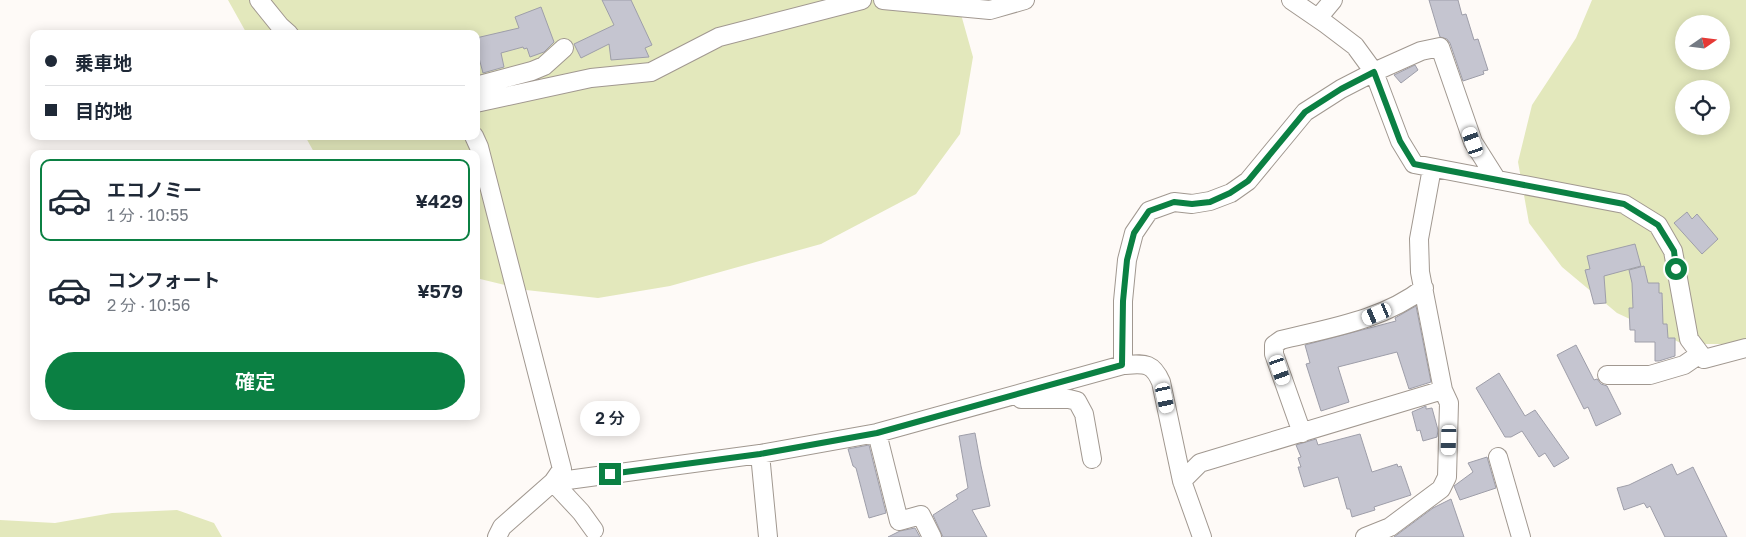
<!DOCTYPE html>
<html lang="ja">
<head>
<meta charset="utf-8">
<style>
	body { margin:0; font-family:"Golos Text","Noto Sans JP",sans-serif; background:#f2f2f3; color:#1f2937; height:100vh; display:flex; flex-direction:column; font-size:19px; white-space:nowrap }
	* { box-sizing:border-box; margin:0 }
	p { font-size:16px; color:#747a83 }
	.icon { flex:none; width:28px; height:28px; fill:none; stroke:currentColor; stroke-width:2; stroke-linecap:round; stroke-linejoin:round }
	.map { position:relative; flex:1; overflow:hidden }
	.details { position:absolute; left:30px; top:150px; width:450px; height:270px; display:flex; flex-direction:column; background:#fff; border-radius:10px; box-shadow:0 2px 12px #0003 }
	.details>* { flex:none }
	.banner { position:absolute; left:30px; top:30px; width:450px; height:110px; border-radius:10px; box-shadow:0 2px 12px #0003; display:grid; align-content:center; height:110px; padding:0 15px; background:#fff }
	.needle { width:32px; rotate:76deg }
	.controls { position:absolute; left:1675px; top:15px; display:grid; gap:10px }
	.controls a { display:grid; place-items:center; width:55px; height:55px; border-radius:50%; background:#fff; box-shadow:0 2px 12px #0003; font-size:25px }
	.end { position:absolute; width:22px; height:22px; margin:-11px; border:6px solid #0b8043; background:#fff; box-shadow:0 0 0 2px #fff }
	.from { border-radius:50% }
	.bubble { position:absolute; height:35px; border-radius:18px; background:#fff; box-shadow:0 2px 12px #0003; font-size:16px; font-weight:600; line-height:35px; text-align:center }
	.car { position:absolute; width:15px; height:30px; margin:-15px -8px; border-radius:6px; box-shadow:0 0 4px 1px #0007; background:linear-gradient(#fff 24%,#345 0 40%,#fff 0 76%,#345 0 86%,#fff 0) }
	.banner b { display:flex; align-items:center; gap:18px; height:48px; font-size:19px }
	.banner b+b { border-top:1px solid #e0e1e3 }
	.banner i { width:12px; height:12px; background:#1f2937 }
	ul { padding:9px 0 0; list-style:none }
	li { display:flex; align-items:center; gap:15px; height:82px; margin:0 10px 8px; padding:0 5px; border:2px solid transparent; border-radius:10px }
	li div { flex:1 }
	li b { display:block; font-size:19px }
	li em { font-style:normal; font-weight:600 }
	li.on { border-color:#0b8043 }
	li>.icon { width:45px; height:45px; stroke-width:1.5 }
	.action { display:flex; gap:10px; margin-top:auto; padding:10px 15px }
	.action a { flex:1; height:58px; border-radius:30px; background:#0b8043; color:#fff; font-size:20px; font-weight:600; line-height:58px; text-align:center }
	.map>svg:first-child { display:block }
	.green { fill:#e3e8bc; fill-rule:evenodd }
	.building { fill:#c5c5d0; stroke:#9e9ea9 }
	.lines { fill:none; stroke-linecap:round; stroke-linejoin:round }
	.street-casing { stroke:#a19890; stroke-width:20 }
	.street { stroke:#fff; stroke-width:18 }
	.route { stroke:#0b8043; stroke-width:6 }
</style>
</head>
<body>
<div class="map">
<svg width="1746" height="537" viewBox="0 0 1746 537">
	<rect width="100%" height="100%" fill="#fefaf7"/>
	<path class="green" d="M228,0H957L973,57L960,134L916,194L821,244L670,286L598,298L526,290L476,278V154H315L305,136H476V34H247Z
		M1592,0H1746V344H1683L1617,313L1562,267L1529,223L1518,162L1532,105L1576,38ZM1684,24H1721V61H1684ZM1684,89H1721V126H1684Z
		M177,510L214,523L222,537H0V520L55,523L112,513Z"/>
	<path class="building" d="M602,0H631L652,45L645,48L649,57L611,60L609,44L581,58L574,44L614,25Z
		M1429,0H1458L1462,15L1466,14L1474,40L1478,39L1488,70L1483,71L1484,74L1463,81L1450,43L1447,39L1440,37Z
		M541,7L554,42L544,52L530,57L527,48L524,49L523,47L501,53L504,67L483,73L479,58L476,59V38L519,28L515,17Z
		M1415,65L1418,70L1401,83L1394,75Z
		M1687,212L1692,219L1697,214L1718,239L1702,254L1674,223Z
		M1635,244L1641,266L1604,276L1606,303L1594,304L1585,270L1590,269L1587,256Z
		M1644,266L1648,283H1659V293H1662L1663,324H1667L1668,338H1675V356L1659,361H1655V342H1635V330H1630L1629,308H1633L1632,283L1629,270Z
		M1416,306L1431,382L1409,389L1397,352L1338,367L1349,402L1321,411L1306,364L1310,363L1305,345L1396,321L1395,318Z
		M1576,345L1594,380L1597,379L1601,384L1607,386L1621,414L1596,426L1588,407L1584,409L1557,355Z
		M1499,373L1525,416L1535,410L1569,458L1554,467L1545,453L1539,457L1522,431L1511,437H1505L1476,388Z
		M1426,406V409L1432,408L1438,430L1437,437L1423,441L1420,430L1417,431L1412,412Z
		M975,433L981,466L990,506L972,510L987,537H943L933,515L958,499L956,495L968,488L959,436Z
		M1360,434L1372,472L1397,464L1398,467L1401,466L1411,495L1374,507L1375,510L1352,517L1350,509H1347L1338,477L1304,487L1298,467H1301L1298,458L1301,457L1296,445L1316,439L1318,445Z
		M869,445L886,513L869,518L856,468L853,466L848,449Z
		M1487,457L1496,488L1460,500L1454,486L1473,472L1468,463Z
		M1672,464L1677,475L1693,467L1727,537H1665L1650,506L1647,508L1644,503L1624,510L1617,488L1629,485Z
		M1451,499L1464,537H1394L1433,508Z
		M915,528L920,537H888L900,531Z"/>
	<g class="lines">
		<defs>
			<path id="street" d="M259,0L280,26L289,34
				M883,0L990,10L1025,0
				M1291,0L1326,24L1355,46L1374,72L1400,141L1414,164L1624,204L1658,225L1673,251L1689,339L1704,359L1746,348
				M1318,18L1333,0
				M476,86L532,71L544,66L564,48
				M476,103L591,78L651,72L719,37L862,0
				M474,136L479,147L562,469L553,482L502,527L497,537
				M1123,365V301L1127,260L1134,233L1149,211L1174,202L1192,204L1210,201L1231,193L1248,181L1305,112L1341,89L1374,72L1421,51L1440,47L1473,142L1497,180
				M1607,375H1650L1684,365L1700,354
				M1021,399H1069L1077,401L1084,414L1092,459
				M877,433L899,521L921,515L932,537
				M1302,433L1274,354V345L1281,340C1330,328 1383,320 1424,288
				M760,454L768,537
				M1498,457L1521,537
				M1182,481L1200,463L1443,390
				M553,482L760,454L877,433L1123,365C1143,364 1152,361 1161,382L1182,481L1202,537
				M553,482L581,512L594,530
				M1365,537L1390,527L1441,489L1447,477L1449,403L1443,390L1420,272L1419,239L1432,168"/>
		</defs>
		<use href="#street" class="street-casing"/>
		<use href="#street" class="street"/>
	</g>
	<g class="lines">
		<path class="route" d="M610,474L760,454L877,433L1122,365L1123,301L1127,260L1134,233L1149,211L1174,202L1192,204L1210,202L1230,193L1248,181L1305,112L1341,89L1374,72L1400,141L1414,164L1624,204L1658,225L1674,251L1676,269"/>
	</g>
</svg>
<div class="controls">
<a><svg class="needle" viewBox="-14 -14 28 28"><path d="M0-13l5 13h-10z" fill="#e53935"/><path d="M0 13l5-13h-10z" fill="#747a83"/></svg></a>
<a><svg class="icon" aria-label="locate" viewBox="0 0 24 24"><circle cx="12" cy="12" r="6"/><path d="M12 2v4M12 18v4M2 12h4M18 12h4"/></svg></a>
</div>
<i class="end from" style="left:1676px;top:269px"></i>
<i class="end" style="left:610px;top:474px"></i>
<div class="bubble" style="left:580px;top:401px;width:60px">2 分</div>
<i class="car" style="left:1473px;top:142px;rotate:341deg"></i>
<i class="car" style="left:1377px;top:314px;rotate:247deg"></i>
<i class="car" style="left:1280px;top:370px;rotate:161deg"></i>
<i class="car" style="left:1165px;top:398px;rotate:168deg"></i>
<i class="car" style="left:1449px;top:440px;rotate:182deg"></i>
<div class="banner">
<b><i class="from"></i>乗車地</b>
<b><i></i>目的地</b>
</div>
<section class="details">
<ul>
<li class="on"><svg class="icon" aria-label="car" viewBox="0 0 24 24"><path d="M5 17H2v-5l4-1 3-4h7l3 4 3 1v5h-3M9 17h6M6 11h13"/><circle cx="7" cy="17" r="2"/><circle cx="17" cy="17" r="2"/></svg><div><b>エコノミー</b><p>1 分 · 10:55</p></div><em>¥429</em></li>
<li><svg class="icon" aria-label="car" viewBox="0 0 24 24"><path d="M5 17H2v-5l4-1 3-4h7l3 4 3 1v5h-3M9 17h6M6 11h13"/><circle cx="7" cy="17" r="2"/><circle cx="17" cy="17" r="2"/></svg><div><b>コンフォート</b><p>2 分 · 10:56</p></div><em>¥579</em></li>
</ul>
<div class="action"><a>確定</a></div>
</section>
</div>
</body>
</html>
